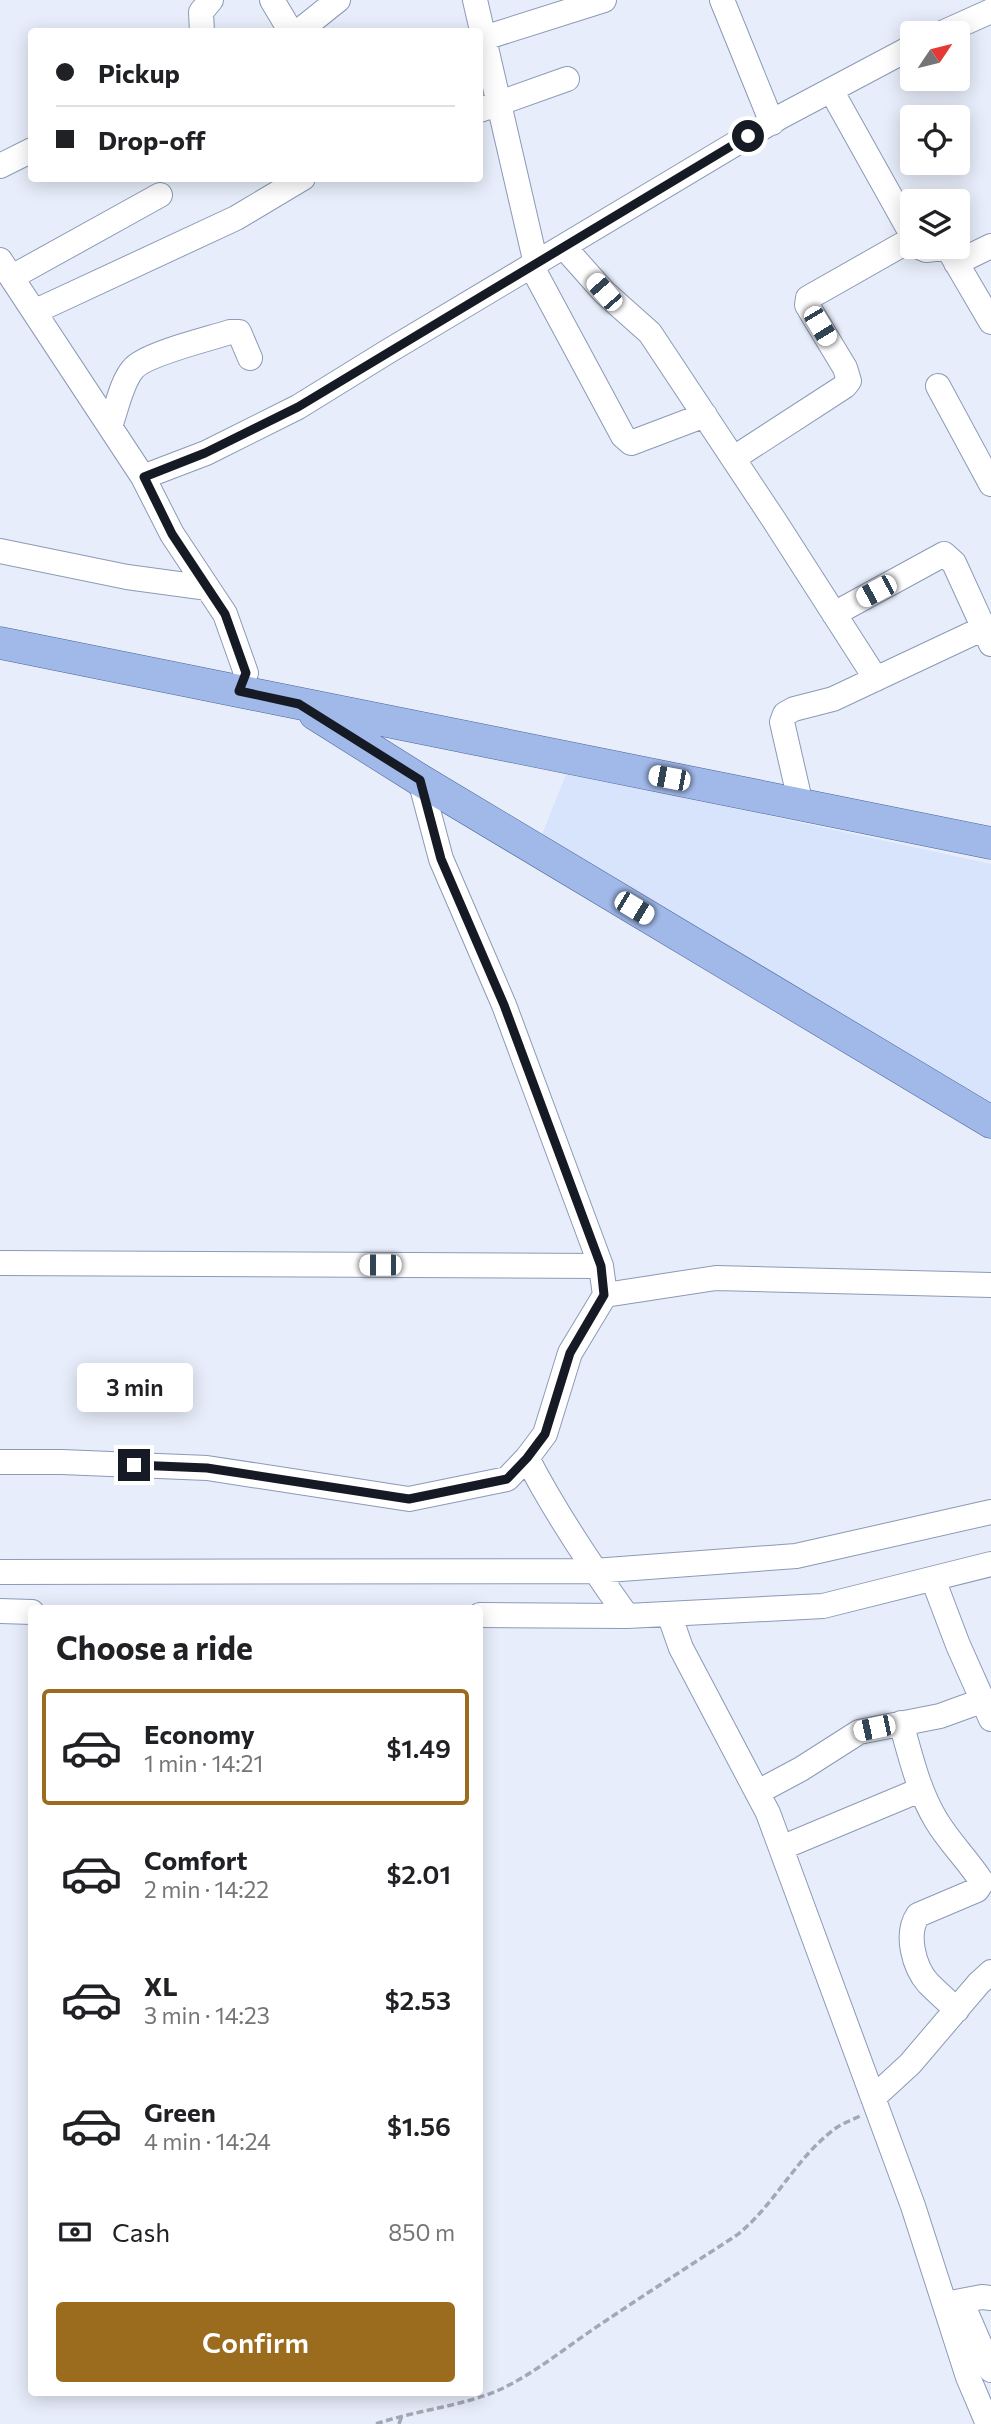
<!DOCTYPE html>
<html lang="en">
<head>
<meta charset="utf-8">
<style>
	body { margin:0; font-family:Commissioner,sans-serif; background:#f6f6f6; color:#202124; height:100vh; display:flex; flex-direction:column; font-size:26px; white-space:nowrap }
	* { box-sizing:border-box; margin:0 }
	p { font-size:23px; color:#757577 }
	.icon { flex:none; width:38px; height:38px; fill:none; stroke:currentColor; stroke-width:2; stroke-linecap:round; stroke-linejoin:round }
	.map { position:relative; flex:1; overflow:hidden }
	.sheet { position:absolute; left:28px; top:1605px; width:455px; height:791px; display:flex; flex-direction:column; background:#fff; border-radius:7px; box-shadow:0 4px 18px #0003 }
	.sheet>* { flex:none }
	.guide { position:absolute; left:28px; top:28px; width:455px; height:154px; border-radius:7px; box-shadow:0 4px 18px #0003; display:grid; align-content:center; height:154px; padding:0 28px; background:#fff }
	.needle { width:46px; rotate:55deg }
	.tools { position:absolute; left:900px; top:21px; display:grid; gap:14px }
	.tools a { display:grid; place-items:center; width:70px; height:70px; border-radius:7px; background:#fff; box-shadow:0 4px 18px #0003; font-size:35px }
	.end { position:absolute; width:32px; height:32px; margin:-16px; border:9px solid #151a25; background:#fff; box-shadow:0 0 0 4px #fff }
	.from { border-radius:50% }
	.bubble { position:absolute; height:49px; border-radius:7px; background:#fff; box-shadow:0 4px 18px #0003; font-size:23px; font-weight:600; line-height:49px; text-align:center }
	.car { position:absolute; width:21px; height:42px; margin:-21px -10px; border-radius:9px; box-shadow:0 0 5px 2px #0007; background:linear-gradient(#fff 24%,#345 0 40%,#fff 0 76%,#345 0 86%,#fff 0) }
	.guide b { display:flex; align-items:center; gap:24px; height:66px; font-size:26px }
	.guide b+b { border-top:2px solid #e0e0e0 }
	.guide i { width:18px; height:18px; background:#202124 }
	ul { padding:0; list-style:none }
	li { display:flex; align-items:center; gap:21px; height:116px; margin:0 14px 10px; padding:0 14px; border:4px solid transparent; border-radius:7px }
	li div { flex:1 }
	li b { display:block; font-size:26px }
	li em { font-style:normal; font-weight:600 }
	li.active { border-color:#9c6c1e }
	li>.icon { width:63px; height:63px; stroke-width:1.5 }
	h2 { padding:0 28px; font-size:32px; line-height:84px }
	.pay { display:flex; align-items:center; gap:18px; height:77px; padding:0 28px; font-size:26px }
	.pay p { margin-inline-start:auto }
	.action { display:flex; gap:14px; margin-top:auto; padding:14px 28px }
	.action a { flex:1; height:80px; border-radius:7px; background:#9c6c1e; color:#fff; font-size:28px; font-weight:600; line-height:80px; text-align:center }
	.map>svg:first-child { display:block }
	.built { fill:#d8e4fb }
	.lines { fill:none; stroke-linecap:round; stroke-linejoin:round }
	.minor-casing { stroke:#8b9ab7; stroke-width:26 }
	.major-casing { stroke:#48639b; stroke-width:33 }
	.path { stroke:#a3a8b5; stroke-width:3.5; stroke-dasharray:7 3.5; stroke-linecap:butt }
	.minor { stroke:#fff; stroke-width:24 }
	.major { stroke:#a1b9e9; stroke-width:32 }
	.route { stroke:#151a25; stroke-width:9 }
</style>
</head>
<body>
<div class="map">
<svg width="991" height="2424" viewBox="0 0 991 2424">
	<rect width="100%" height="100%" fill="#e7edfa"/>
	<path class="built" d="M567,772L991,864V1109L539,842Z"/>
	<g class="lines">
		<defs>
			<path id="minor" d="M272,0L291,32
				M475,0L536,264
				M722,0L772,123
				M202,32L201,12L211,0
				M298,32L338,0
				M942,33L991,11
				M484,38L604,0
				M831,90L912,235
				M480,110L567,79
				M0,166L32,150
				M564,247L604,292L650,333L774,520L876,679
				M919,247L926,250L945,248L950,252L991,322
				M0,260L143,477
				M956,263L991,246
				M532,267L623,436L631,443L705,415
				M12,277L160,195
				M36,311L236,218L303,178
				M938,386L991,484
				M110,426C117,408 121,383 133,369C145,354 209,339 230,332H239L250,358
				M734,458L845,386L849,381L845,368L807,305L808,298L912,239
				M0,551L127,577L208,588
				M834,614L944,554L954,563L991,644
				M239,691L246,673L225,614L172,534L143,477L206,453L298,407L387,352L780,117L912,47
				M801,805L782,722L785,714L794,709L833,699L984,628
				M0,1263L601,1266
				M605,1295L716,1278L991,1285
				M527,1458C556,1514 591,1566 627,1616
				M0,1462H62L207,1468L409,1499L507,1479L527,1458L545,1434L570,1353L605,1295L601,1266L504,1005L441,859L420,780
				M0,1572L594,1571L796,1556L991,1512
				M933,1579L958,1645L991,1719
				M0,1611L32,1612
				M669,1614L681,1648L768,1813L913,2206L968,2377L988,2424
				M480,1615L627,1616L823,1606L991,1564
				M901,1723C911,1757 918,1790 936,1820C949,1842 968,1860 982,1882L977,1890L918,1915C905,1934 914,1967 928,1983C937,1992 947,2001 957,2010
				M758,1792L801,1769L859,1732L940,1716L984,1700
				M781,1848L920,1790
				M873,2098L910,2064L979,1983L991,1972
				M961,2301L991,2370
				M945,2304L982,2297L991,2298"/>
			<path id="major" d="M0,643L991,843
				M315,714L420,780L991,1122"/>
		</defs>
		<use href="#minor" class="minor-casing"/>
		<use href="#major" class="major-casing"/>
		<path class="path" d="M376,2424C416,2410 460,2407 499,2390C538,2372 571,2343 607,2320C650,2291 694,2263 737,2235C775,2205 796,2157 836,2128C843,2123 852,2120 860,2116
			M399,2424L402,2415"/>
		<use href="#minor" class="minor"/>
		<use href="#major" class="major"/>
	</g>
	<g class="lines">
		<path class="route" d="M134,1465L207,1468L409,1499L507,1479L527,1458L545,1434L570,1353L604,1295L601,1266L504,1005L441,859L420,780L299,704L239,691L246,673L225,614L172,534L144,477L205,453L298,407L748,136"/>
	</g>
</svg>
<div class="tools">
<a><svg class="needle" viewBox="-14 -14 28 28"><path d="M0-13l5 13h-10z" fill="#e53935"/><path d="M0 13l5-13h-10z" fill="#757577"/></svg></a>
<a><svg class="icon" aria-label="locate" viewBox="0 0 24 24"><circle cx="12" cy="12" r="6"/><path d="M12 2v4M12 18v4M2 12h4M18 12h4"/></svg></a>
<a><svg class="icon" aria-label="layers" viewBox="0 0 24 24"><path d="M12 4l9 5-9 5-9-5zM3 14l9 5 9-5"/></svg></a>
</div>
<i class="end from" style="left:748px;top:136px"></i>
<i class="end" style="left:134px;top:1465px"></i>
<div class="bubble" style="left:77px;top:1363px;width:116px">3 min</div>
<i class="car" style="left:604px;top:292px;rotate:319deg"></i>
<i class="car" style="left:820px;top:326px;rotate:149deg"></i>
<i class="car" style="left:876px;top:591px;rotate:242deg"></i>
<i class="car" style="left:669px;top:778px;rotate:281deg"></i>
<i class="car" style="left:634px;top:908px;rotate:121deg"></i>
<i class="car" style="left:380px;top:1265px;rotate:270deg"></i>
<i class="car" style="left:874px;top:1728px;rotate:258deg"></i>
<div class="guide">
<b><i class="from"></i>Pickup</b>
<b><i></i>Drop-off</b>
</div>
<section class="sheet">
<h2>Choose a ride</h2>
<ul>
<li class="active"><svg class="icon" aria-label="car" viewBox="0 0 24 24"><path d="M5 17H2v-5l4-1 3-4h7l3 4 3 1v5h-3M9 17h6M6 11h13"/><circle cx="7" cy="17" r="2"/><circle cx="17" cy="17" r="2"/></svg><div><b>Economy</b><p>1 min · 14:21</p></div><em>$1.49</em></li>
<li><svg class="icon" aria-label="car" viewBox="0 0 24 24"><path d="M5 17H2v-5l4-1 3-4h7l3 4 3 1v5h-3M9 17h6M6 11h13"/><circle cx="7" cy="17" r="2"/><circle cx="17" cy="17" r="2"/></svg><div><b>Comfort</b><p>2 min · 14:22</p></div><em>$2.01</em></li>
<li><svg class="icon" aria-label="car" viewBox="0 0 24 24"><path d="M5 17H2v-5l4-1 3-4h7l3 4 3 1v5h-3M9 17h6M6 11h13"/><circle cx="7" cy="17" r="2"/><circle cx="17" cy="17" r="2"/></svg><div><b>XL</b><p>3 min · 14:23</p></div><em>$2.53</em></li>
<li><svg class="icon" aria-label="car" viewBox="0 0 24 24"><path d="M5 17H2v-5l4-1 3-4h7l3 4 3 1v5h-3M9 17h6M6 11h13"/><circle cx="7" cy="17" r="2"/><circle cx="17" cy="17" r="2"/></svg><div><b>Green</b><p>4 min · 14:24</p></div><em>$1.56</em></li>
</ul>
<div class="pay"><svg class="icon" aria-label="cash" viewBox="0 0 24 24"><path d="M3 7h18v10H3z"/><circle cx="12" cy="12" r="2"/></svg>Cash<p>850 m</p></div>
<div class="action"><a>Confirm</a></div>
</section>
</div>
</body>
</html>
